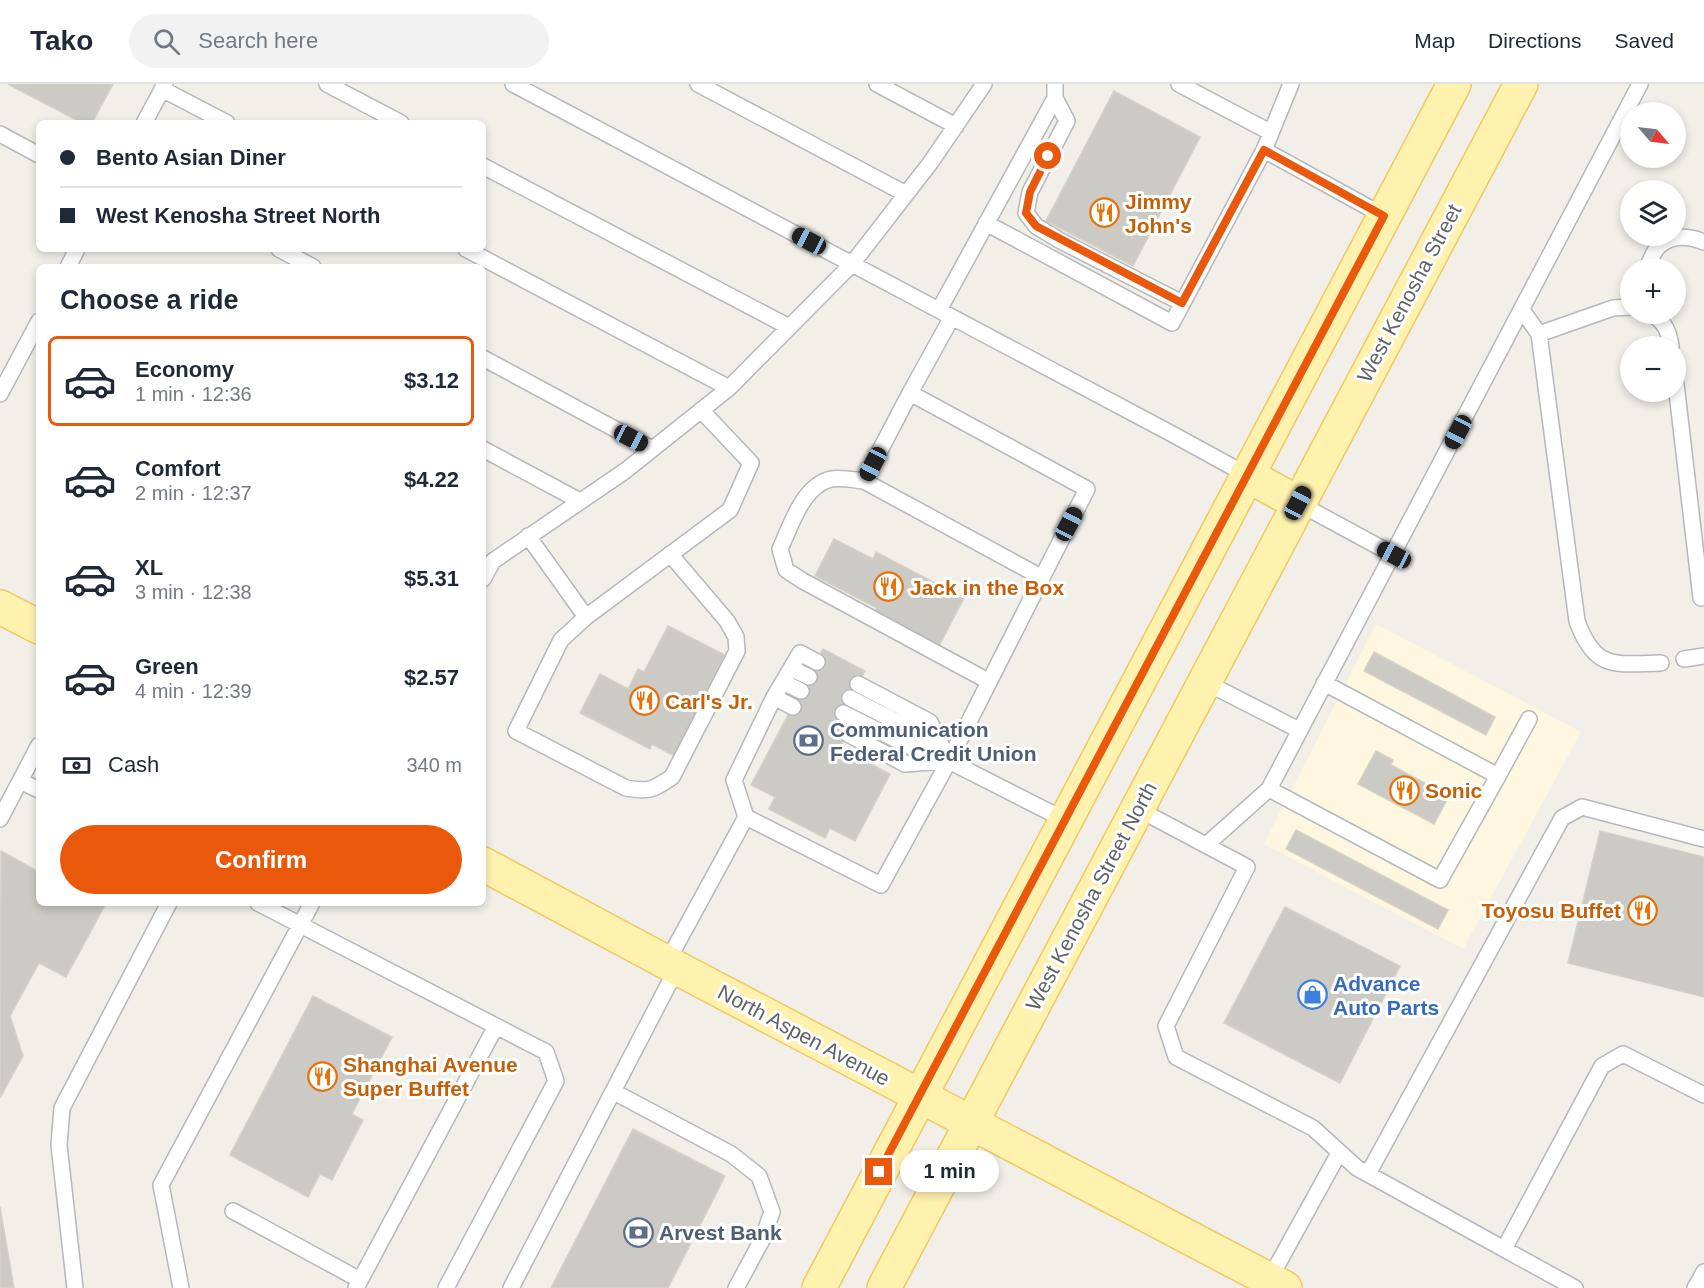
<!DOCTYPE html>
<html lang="en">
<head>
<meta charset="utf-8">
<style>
	body { margin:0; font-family:Helvetica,sans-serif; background:#f2f2f3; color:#1f2937; height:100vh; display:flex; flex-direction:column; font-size:22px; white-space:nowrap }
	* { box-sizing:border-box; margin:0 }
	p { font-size:20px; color:#747a83 }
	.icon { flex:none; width:33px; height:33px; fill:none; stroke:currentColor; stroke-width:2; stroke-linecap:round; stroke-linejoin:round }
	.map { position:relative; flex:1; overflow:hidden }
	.sheet { position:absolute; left:36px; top:180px; width:450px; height:642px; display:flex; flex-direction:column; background:#fff; border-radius:9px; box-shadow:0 3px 9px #0003 }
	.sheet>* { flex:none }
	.banner { position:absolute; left:36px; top:36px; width:450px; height:132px; border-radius:9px; box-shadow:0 3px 9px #0003; display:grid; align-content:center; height:132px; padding:0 24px; background:#fff }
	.needle { width:39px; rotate:118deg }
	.tools { position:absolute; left:1620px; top:18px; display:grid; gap:12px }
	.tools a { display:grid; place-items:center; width:66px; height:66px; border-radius:50%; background:#fff; box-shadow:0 3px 9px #0003; font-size:30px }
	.end { position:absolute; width:27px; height:27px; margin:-14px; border:8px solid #ea580c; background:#fff; box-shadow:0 0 0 3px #fff }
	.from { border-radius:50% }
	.bubble { position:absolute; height:42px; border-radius:21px; background:#fff; box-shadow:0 3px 9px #0003; font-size:20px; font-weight:700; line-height:42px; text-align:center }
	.car { position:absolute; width:18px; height:36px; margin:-18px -9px; border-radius:8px; box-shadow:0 0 4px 2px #0007; background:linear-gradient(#222 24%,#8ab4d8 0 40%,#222 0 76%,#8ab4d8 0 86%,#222 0) }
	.banner b { display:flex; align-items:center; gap:21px; height:57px; font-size:22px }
	.banner b+b { border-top:2px solid #e0e1e3 }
	.banner i { width:15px; height:15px; background:#1f2937 }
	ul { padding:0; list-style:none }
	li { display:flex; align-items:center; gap:18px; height:90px; margin:0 12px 9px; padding:0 12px; border:3px solid transparent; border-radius:9px }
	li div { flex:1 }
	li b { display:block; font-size:22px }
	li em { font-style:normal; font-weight:700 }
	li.selected { border-color:#ea580c }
	li>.icon { width:54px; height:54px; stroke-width:1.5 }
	h2 { padding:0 24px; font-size:27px; line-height:72px }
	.pay { display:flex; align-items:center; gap:15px; height:66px; padding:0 24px; font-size:22px }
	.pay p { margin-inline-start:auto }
	.action { display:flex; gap:12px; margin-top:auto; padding:12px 24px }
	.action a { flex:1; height:69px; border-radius:36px; background:#ea580c; color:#fff; font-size:24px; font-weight:700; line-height:69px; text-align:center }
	header { display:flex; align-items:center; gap:36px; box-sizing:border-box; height:84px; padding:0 30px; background:#fff; border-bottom:2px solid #e0e1e3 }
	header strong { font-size:28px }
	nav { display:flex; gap:33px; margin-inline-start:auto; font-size:21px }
	.search { width:420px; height:54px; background:#f2f2f3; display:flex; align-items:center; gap:15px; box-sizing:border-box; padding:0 21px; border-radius:33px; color:#747a83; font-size:22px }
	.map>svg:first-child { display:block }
	.commercial { fill:#fef7e0 }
	.building { fill:#cccac5; stroke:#d6d1c6; stroke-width:1.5 }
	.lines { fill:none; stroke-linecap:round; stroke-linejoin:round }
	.lane-casing { stroke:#b5b8bc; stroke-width:18 }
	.primary-casing { stroke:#f2c960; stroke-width:36 }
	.lane { stroke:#fff; stroke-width:15 }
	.primary { stroke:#fff2af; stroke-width:33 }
	.route { stroke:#ea580c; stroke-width:8 }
	.labels { text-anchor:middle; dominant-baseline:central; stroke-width:6; stroke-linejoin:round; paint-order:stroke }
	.food-label { font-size:21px; font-weight:bold; fill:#c56008; stroke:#fff; text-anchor:start }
	.street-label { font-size:21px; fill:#5f6368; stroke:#fff }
	.service-label { font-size:21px; font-weight:bold; fill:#4e5e75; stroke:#fff; text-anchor:start }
	.shop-label { font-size:21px; font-weight:bold; fill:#366cbe; stroke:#fff; text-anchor:start }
</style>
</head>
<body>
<header>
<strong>Tako</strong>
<div class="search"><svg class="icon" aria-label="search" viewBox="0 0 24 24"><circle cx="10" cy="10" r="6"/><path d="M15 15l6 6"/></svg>Search here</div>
<nav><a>Map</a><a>Directions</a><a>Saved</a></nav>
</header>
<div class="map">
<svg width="1704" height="1204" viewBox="0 0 1704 1204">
	<rect width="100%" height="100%" fill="#f1efe8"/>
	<path class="commercial" d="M1376,540L1581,648L1463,865L1264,760Z"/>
	<path class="building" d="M8,0H113L92,39H82Z
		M1114,7L1200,53L1133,182L1046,137Z
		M834,455L873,475L876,468L964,514L939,562L875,528L877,524L815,492Z
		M668,542L725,571L674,672L652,660L650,665L580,629L600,590L628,605L638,585L644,588Z
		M823,565L865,587L843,629L856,635L840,664L890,690L855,757L830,744L825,754L769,725L775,713L751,701Z
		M1374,568L1495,633L1486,651L1364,587Z
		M1376,667L1393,676L1391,681L1449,712L1434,740L1358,700Z
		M1296,746L1448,826L1438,845L1286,765Z
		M1600,747L1704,773V913L1568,879Z
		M1,767L39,788V819H103L104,823L66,893L39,879L10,932L23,972L0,1014Z
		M1285,823L1400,882L1340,999L1224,939Z
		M313,912L392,953L352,1030L363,1036L332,1096L320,1090L308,1113L230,1071Z
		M633,1045L725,1092L668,1204H551Z
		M0,1123L14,1204H0Z"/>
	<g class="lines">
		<defs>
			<path id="lane" d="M327,0L401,39
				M513,0L1174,351L1247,391
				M698,0L906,110
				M877,0L956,42
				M1179,0L1270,48
				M1291,0L1264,66L1384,132
				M162,5L227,39
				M1055,14L1067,37L1030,108L1026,129L1036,142L1059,156L1182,219
				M144,39L165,0
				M0,50L39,71
				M483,82L789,243
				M986,139L1172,239L1264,66
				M279,165L313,183
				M466,165L729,304
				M68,183L77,165
				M1647,184C1650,178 1653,168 1658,163C1671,150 1689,152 1704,158
				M939,226L1055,14V0
				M1522,226L1539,250L1613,224L1630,223
				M1652,230C1665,238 1669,248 1671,262
				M1539,250L1577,537C1595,587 1615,580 1661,579
				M483,274L652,365
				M1676,300L1701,514
				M910,309L864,397L1041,493
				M0,310L39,237
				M483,365L580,417
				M864,397C854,396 841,393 831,395C802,402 791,442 780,465L786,486L803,497L988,597
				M1298,419L1394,471
				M528,452L586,533
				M670,470L727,537L736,553L737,567L672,693C653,706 649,708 626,704L516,647L561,556L586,533L730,426L751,379L701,326
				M483,495L493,477L625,387L729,304L852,180L931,78L984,0
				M1684,575L1704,572
				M791,584L809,593
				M783,598L801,607
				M1205,598L1299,646
				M858,600L930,638L949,677
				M774,613L793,623
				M850,614L919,649L942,670
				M843,629L909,662L949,677L1065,736
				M848,650L905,680L943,677
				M1498,692L1529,635
				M20,697L39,706
				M1269,705L1440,796L1498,692L1324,599
				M1138,725L1247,783L1166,942L1176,973L1313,1044L1357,1084L1504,1165L1602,982L1623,970L1704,1011
				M746,733L734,696L774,613L800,569L817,578
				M0,735L39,661
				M1206,761L1269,705L1640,0
				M258,819L546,968L556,997L446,1204
				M667,878L746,733L881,801L949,677L1087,405L910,309L952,233
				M614,1008L731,1070L759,1092L772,1128L762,1156L736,1204
				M1368,1090L1562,734L1582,723L1704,755
				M233,1127L360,1196
				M1504,1165L1575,1204
				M1269,1196L1339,1069
				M75,1204L59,1061L62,1024L169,819
				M181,1204L161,1101L312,819
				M356,1204L496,942
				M511,1204L677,884
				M1695,1204L1704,1188"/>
			<path id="primary" d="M1247,391L1298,419
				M0,523L39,543
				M483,780L677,884L1285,1204
				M819,1204L1454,0
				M884,1204L1521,0"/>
		</defs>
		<use href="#lane" class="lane-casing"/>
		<use href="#primary" class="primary-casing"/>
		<use href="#lane" class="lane"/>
		<use href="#primary" class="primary"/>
	</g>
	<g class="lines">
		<path class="route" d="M879,1088L1384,132L1264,66L1182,219L1036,142L1026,129L1030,108L1048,72"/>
	</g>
	<defs>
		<symbol id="restaurant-ring" viewBox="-11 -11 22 22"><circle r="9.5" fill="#fff" stroke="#e8710a" stroke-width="1.5"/><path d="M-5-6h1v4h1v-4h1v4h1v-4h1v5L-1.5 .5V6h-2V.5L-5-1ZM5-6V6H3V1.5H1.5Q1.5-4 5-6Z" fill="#e8710a"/></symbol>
		<symbol id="bank-ring" viewBox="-11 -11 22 22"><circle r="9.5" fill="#fff" stroke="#5c6f8a" stroke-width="1.5"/><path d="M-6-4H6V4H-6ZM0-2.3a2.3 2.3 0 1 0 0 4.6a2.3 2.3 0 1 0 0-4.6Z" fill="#5c6f8a"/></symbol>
		<symbol id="shop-ring" viewBox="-11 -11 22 22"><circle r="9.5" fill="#fff" stroke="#3f7fe0" stroke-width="1.5"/><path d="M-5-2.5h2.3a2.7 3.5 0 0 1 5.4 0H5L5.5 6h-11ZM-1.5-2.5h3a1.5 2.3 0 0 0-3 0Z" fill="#3f7fe0"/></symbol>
	</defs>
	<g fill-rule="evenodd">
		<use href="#restaurant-ring" x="1088" y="112" width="33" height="33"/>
		<use href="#restaurant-ring" x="872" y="486" width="33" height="33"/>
		<use href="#restaurant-ring" x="628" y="600" width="33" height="33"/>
		<use href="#bank-ring" x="792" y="640" width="33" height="33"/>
		<use href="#restaurant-ring" x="1388" y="690" width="33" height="33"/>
		<use href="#restaurant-ring" x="1626" y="810" width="33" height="33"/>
		<use href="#shop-ring" x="1296" y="894" width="33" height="33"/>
		<use href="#restaurant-ring" x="306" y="976" width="33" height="33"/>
		<use href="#bank-ring" x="622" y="1132" width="33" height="33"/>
	</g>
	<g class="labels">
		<g class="food-label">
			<text x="1125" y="117">Jimmy<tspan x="1125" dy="24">John's</tspan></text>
			<text x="910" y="503">Jack in the Box</text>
			<text x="665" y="617">Carl's Jr.</text>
			<text x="1425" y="706">Sonic</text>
			<text x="1621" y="826" text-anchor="end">Toyosu Buffet</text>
			<text x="343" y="980">Shanghai Avenue<tspan x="343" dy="24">Super Buffet</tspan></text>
		</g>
		<g class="street-label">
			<text transform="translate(1409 209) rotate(-62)">West Kenosha Street</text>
			<text transform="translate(1091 812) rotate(-62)">West Kenosha Street North</text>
			<text transform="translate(804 951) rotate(28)">North Aspen Avenue</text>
		</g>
		<g class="service-label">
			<text x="830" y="645">Communication<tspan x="830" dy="24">Federal Credit Union</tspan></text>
			<text x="659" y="1148">Arvest Bank</text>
		</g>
		<g class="shop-label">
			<text x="1333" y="899">Advance<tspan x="1333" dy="24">Auto Parts</tspan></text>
		</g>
	</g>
</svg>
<div class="tools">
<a><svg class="needle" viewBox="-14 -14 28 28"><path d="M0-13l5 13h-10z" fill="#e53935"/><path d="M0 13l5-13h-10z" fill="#747a83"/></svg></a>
<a><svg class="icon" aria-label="layers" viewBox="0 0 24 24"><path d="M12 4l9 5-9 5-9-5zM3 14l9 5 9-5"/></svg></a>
<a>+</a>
<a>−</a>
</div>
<i class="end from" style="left:1048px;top:72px"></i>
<i class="end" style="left:879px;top:1088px"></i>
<div class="bubble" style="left:900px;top:1066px;width:99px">1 min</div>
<i class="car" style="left:809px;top:157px;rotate:298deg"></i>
<i class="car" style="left:1458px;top:348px;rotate:208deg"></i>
<i class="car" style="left:631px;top:354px;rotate:118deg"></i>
<i class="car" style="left:873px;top:380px;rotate:208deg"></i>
<i class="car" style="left:1298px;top:419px;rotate:28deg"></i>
<i class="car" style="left:1069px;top:440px;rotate:28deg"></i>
<i class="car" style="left:1394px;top:471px;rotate:298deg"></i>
<div class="banner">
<b><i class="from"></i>Bento Asian Diner</b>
<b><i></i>West Kenosha Street North</b>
</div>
<section class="sheet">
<h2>Choose a ride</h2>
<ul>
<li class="selected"><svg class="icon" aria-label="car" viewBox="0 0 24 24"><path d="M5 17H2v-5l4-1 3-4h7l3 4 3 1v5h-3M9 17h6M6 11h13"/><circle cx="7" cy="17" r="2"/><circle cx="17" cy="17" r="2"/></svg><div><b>Economy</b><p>1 min · 12:36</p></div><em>$3.12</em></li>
<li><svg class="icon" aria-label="car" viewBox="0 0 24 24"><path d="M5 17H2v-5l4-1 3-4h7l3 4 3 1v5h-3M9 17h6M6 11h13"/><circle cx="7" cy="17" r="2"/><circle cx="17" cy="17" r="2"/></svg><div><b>Comfort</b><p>2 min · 12:37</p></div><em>$4.22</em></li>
<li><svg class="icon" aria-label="car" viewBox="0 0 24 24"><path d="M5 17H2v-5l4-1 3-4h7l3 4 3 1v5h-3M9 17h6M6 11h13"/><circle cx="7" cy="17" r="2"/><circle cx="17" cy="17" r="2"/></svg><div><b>XL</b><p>3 min · 12:38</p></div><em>$5.31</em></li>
<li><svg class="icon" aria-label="car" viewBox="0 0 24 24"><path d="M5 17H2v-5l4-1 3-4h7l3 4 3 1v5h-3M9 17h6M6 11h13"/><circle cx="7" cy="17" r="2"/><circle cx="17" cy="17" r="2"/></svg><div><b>Green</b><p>4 min · 12:39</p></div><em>$2.57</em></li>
</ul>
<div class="pay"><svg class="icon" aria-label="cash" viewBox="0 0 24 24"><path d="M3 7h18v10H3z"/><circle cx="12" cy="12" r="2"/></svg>Cash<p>340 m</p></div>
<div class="action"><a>Confirm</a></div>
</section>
</div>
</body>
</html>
